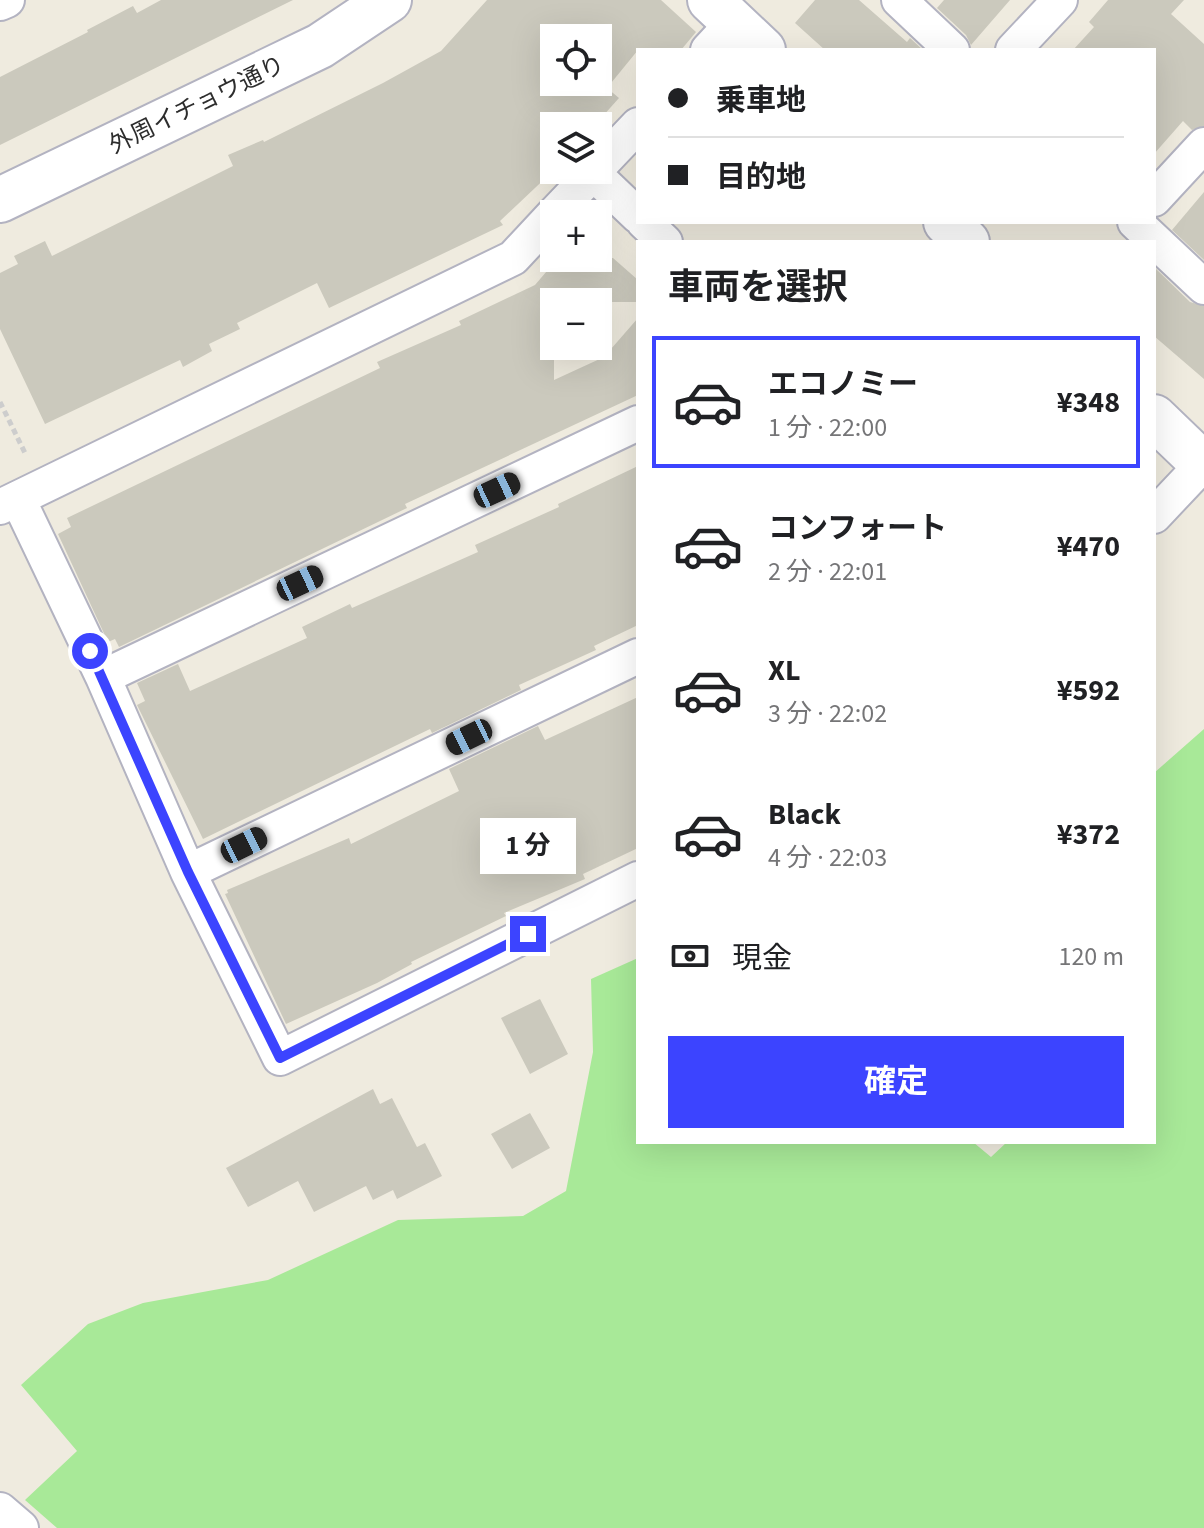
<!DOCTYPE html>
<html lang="ja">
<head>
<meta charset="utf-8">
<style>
	body { margin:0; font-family:"Source Sans 3","Noto Sans JP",sans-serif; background:#f6f6f6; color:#202124; height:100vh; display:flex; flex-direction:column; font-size:30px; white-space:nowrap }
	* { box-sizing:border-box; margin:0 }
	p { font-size:26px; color:#757577 }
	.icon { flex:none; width:44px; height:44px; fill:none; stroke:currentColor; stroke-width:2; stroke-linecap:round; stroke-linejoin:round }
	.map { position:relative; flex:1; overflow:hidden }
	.panel { position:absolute; left:636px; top:240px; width:520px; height:904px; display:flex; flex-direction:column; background:#fff; border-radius:0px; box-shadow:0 8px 32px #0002 }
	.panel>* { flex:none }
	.guide { position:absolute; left:636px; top:48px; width:520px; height:176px; border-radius:0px; box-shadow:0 8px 32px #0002; display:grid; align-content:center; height:176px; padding:0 32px; background:#fff }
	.buttons { position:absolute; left:540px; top:24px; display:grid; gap:16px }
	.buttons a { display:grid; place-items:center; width:72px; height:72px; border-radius:0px; background:#fff; box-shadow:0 8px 32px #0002; font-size:40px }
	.end { position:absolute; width:36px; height:36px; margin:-18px; border:10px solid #3c44ff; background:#fff; box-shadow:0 0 0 4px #fff }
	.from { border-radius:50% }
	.bubble { position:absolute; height:56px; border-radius:0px; background:#fff; box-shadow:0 8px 32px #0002; font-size:26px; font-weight:700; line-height:56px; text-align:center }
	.car { position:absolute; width:24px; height:48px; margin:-24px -12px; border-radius:10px; box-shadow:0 0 6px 2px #0007; background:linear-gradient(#222 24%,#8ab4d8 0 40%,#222 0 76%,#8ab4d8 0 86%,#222 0) }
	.guide b { display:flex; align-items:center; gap:28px; height:76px; font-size:30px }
	.guide b+b { border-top:2px solid #e0e0e0 }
	.guide i { width:20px; height:20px; background:#202124 }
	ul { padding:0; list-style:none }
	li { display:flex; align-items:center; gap:24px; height:132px; margin:0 16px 12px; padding:0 16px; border:4px solid transparent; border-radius:0px }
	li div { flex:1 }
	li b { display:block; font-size:30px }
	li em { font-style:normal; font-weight:700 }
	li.active { border-color:#3c44ff }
	li>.icon { width:72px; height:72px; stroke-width:1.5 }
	h2 { padding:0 32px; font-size:36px; line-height:96px }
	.pay { display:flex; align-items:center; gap:20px; height:88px; padding:0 32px; font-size:30px }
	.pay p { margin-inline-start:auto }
	.action { display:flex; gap:16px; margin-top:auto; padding:16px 32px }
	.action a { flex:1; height:92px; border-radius:0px; background:#3c44ff; color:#fff; font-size:32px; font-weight:700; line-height:92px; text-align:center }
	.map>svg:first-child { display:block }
	.green { fill:#a8e998 }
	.building { fill:#cbc9bd; fill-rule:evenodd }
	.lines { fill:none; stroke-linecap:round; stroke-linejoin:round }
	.street-casing { stroke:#b3b3c1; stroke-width:38 }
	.secondary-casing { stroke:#b3b3c1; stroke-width:48 }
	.path { stroke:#cdcdcd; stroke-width:5; stroke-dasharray:6 4; stroke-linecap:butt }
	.street { stroke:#fff; stroke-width:34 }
	.secondary { stroke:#fff; stroke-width:44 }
	.route { stroke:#3c44ff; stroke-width:10 }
	.labels { text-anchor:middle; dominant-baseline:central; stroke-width:8; stroke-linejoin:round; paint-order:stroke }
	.street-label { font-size:24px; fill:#2d2d2d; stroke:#fff }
</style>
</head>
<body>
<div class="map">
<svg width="1204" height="1528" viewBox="0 0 1204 1528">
	<rect width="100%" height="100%" fill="#efebdf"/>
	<path class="green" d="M1204,729V1528H57L25,1500L77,1451L21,1385L88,1324L143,1303L268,1280L398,1220L523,1216L566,1191L593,1052L591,979L638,958V1142H973L991,1157L1007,1142H1154V773Z"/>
	<path class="building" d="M161,0H293L0,145V77L88,32L87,30L133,6L137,13Z
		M487,0H661L696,32L681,50H638L607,88L619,98L594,126H554V170L500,221L503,225L329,308L317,283L237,323L240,329L209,344L212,351L183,367L180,360L45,424L0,329V273L18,264L14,256L45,241L52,256L233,166L228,155L263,140L264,142L383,83L441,51ZM554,38H598V82H554Z
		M815,0H859L907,42L910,38L923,50H825L795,23Z
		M944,0H1010L971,45L966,35L937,8Z
		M1108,0H1184L1171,14L1204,44V126L1192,130L1183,121L1154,154V50H1073L1094,27L1089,22Z
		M1204,192V260L1172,230Z
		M558,258H613L638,280V302H554V380L604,357L638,318V395L405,504L407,508L119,647L115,639L108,642L58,534L71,527L67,518L380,368L377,362L461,325L459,321L535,285Z
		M1154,267L1190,302L1204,306V379L1154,336Z
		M638,466V625L594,646L596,650L519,685L521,690L432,733L430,729L203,839L137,705L145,701L137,683L178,664L190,691L307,638L302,627L350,604L352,608L478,552L475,545L559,507L558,504Z
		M638,697V848L583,874L585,879L504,913L506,916L411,962L412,964L377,983L286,1024L225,894L228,893L227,890L349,838L351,844L459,791L449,769L538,726L545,740Z
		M540,999L568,1054L530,1074L501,1018Z
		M373,1089L380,1104L392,1098L417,1147L425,1143L442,1176L397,1199L393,1190L373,1200L366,1186L314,1212L298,1181L248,1207L226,1168Z
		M530,1113L550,1148L512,1169L491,1134Z"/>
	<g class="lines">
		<defs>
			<path id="street" d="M899,0L952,50
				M0,3L7,0
				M708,50L734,22
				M1013,50L1060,0
				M598,167L638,125
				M593,173L638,216
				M1154,199L1204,145
				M554,214L596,170
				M644,222L665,242
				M1135,222L1204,287
				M18,499L103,677L188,872L280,1058L638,879
				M0,507L513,258L554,214
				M1154,516L1204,463
				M103,677L638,423
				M188,872L638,656
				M0,1510L21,1528"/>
			<path id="secondary" d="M710,0L763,50
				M0,200L320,46L389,0
				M946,222L967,242
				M1154,417L1203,464"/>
		</defs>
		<use href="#street" class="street-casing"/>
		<use href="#secondary" class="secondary-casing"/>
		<path class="path" d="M0,402L26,455"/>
		<use href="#street" class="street"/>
		<use href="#secondary" class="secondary"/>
	</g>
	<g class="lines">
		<path class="route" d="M90,651L188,872L280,1058L528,934"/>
	</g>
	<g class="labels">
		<g class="street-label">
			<text transform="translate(197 105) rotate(-26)">外周イチョウ通り</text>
		</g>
	</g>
</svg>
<div class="buttons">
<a><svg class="icon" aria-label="locate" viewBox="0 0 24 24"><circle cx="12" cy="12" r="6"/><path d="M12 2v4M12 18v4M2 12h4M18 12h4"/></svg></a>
<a><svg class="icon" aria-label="layers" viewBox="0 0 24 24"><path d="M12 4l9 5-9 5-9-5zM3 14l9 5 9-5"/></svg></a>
<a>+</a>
<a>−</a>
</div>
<i class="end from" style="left:90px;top:651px"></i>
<i class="end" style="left:528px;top:934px"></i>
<div class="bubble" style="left:480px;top:818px;width:96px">1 分</div>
<i class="car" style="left:497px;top:490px;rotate:65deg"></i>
<i class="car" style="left:300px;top:583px;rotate:65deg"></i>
<i class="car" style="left:469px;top:737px;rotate:244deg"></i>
<i class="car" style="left:244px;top:845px;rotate:64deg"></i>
<div class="guide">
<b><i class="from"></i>乗車地</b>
<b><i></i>目的地</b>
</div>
<section class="panel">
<h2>車両を選択</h2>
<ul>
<li class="active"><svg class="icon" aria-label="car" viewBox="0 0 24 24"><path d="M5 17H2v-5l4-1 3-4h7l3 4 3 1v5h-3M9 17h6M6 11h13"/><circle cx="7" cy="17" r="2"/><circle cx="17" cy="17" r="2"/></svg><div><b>エコノミー</b><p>1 分 · 22:00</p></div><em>¥348</em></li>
<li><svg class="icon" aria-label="car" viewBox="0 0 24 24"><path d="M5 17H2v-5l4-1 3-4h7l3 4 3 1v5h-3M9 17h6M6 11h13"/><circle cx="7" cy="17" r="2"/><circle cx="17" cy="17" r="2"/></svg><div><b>コンフォート</b><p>2 分 · 22:01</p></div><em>¥470</em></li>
<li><svg class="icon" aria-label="car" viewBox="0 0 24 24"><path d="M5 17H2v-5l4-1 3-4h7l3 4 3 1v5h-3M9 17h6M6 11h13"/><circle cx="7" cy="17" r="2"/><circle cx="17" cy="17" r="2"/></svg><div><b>XL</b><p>3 分 · 22:02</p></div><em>¥592</em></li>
<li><svg class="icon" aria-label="car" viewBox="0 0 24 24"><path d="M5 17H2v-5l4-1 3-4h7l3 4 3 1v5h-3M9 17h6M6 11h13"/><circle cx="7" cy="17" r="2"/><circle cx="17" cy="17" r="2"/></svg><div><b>Black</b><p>4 分 · 22:03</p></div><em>¥372</em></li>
</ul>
<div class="pay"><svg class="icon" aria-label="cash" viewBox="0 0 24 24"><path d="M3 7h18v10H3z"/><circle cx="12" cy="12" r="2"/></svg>現金<p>120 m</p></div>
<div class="action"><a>確定</a></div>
</section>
</div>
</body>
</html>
